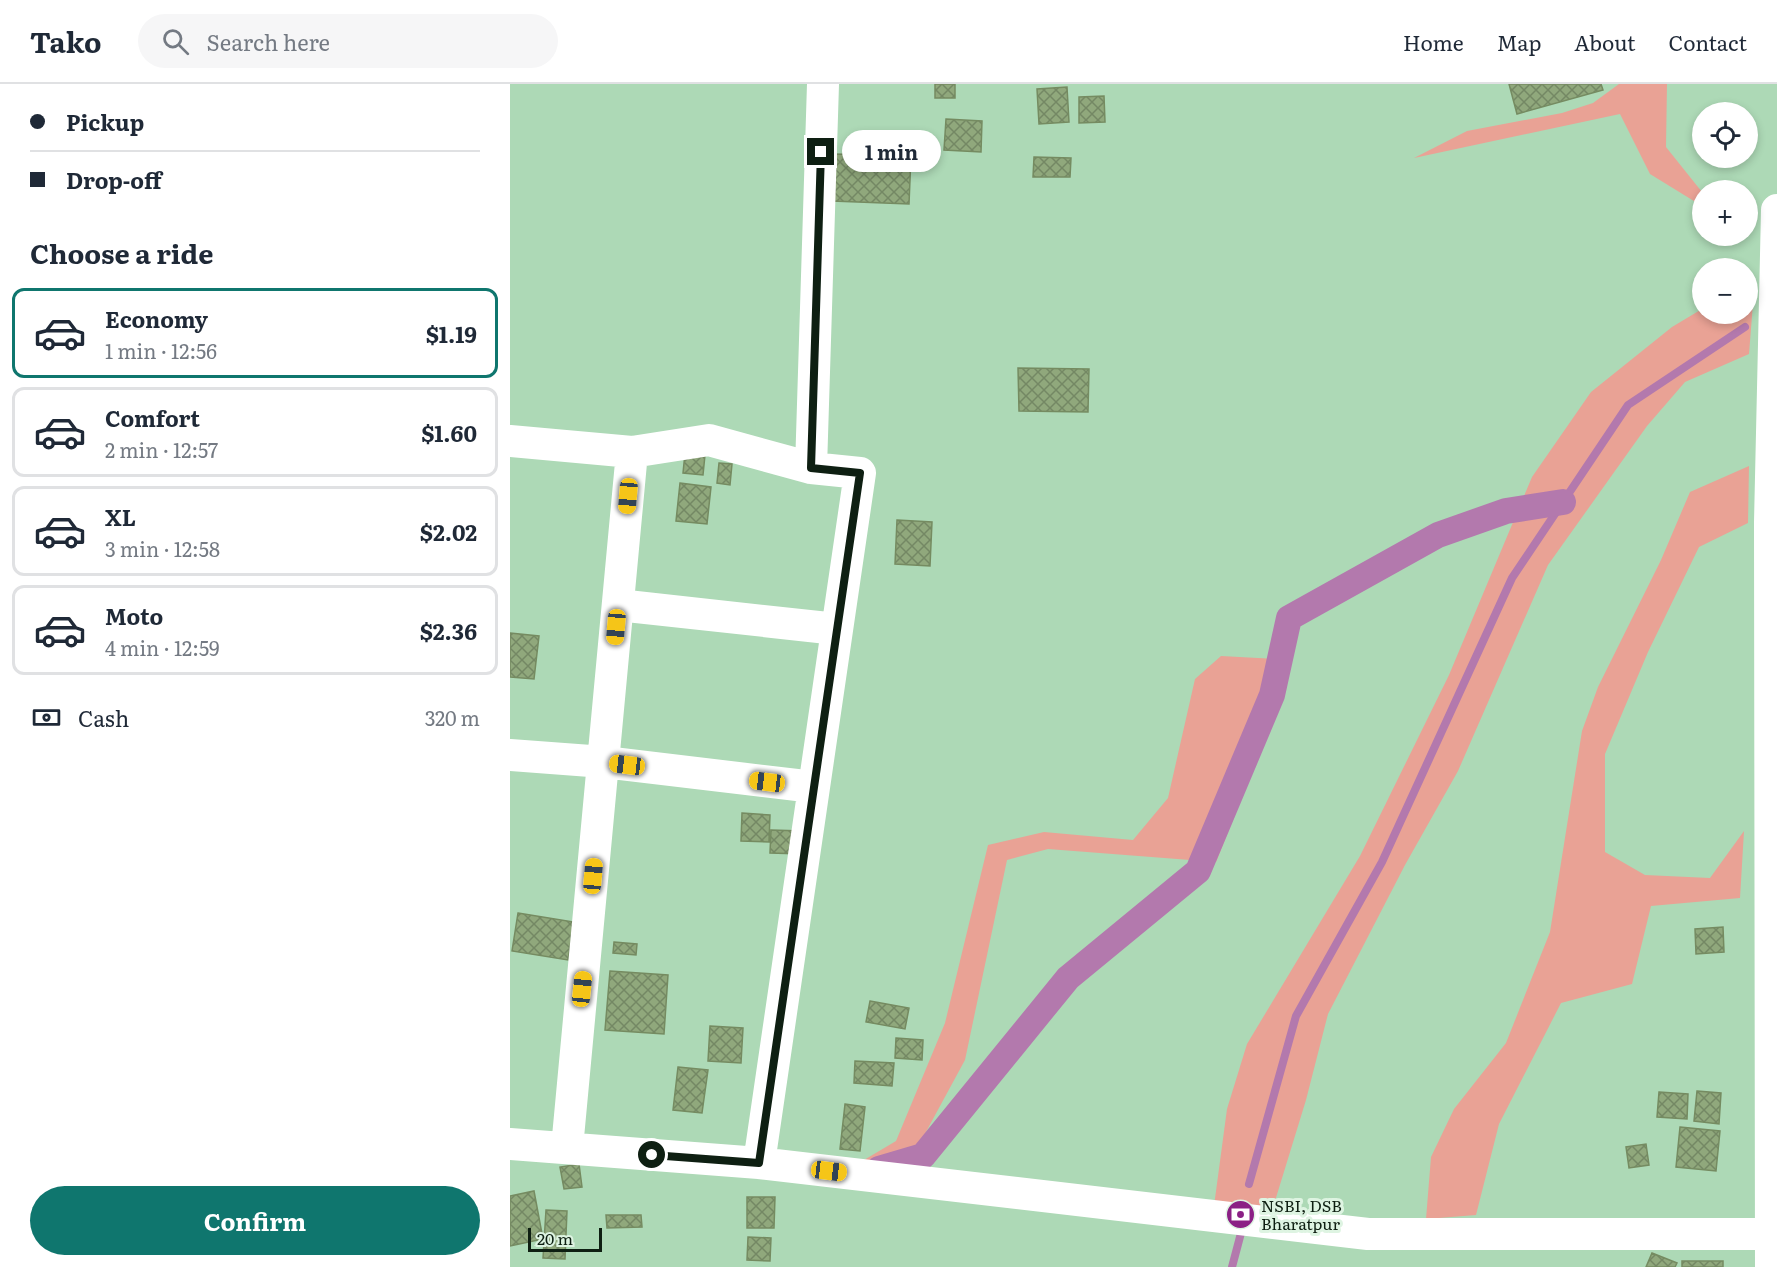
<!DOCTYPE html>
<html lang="en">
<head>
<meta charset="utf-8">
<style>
	body { margin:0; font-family:Literata,serif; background:#f6f6f7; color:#1f2937; height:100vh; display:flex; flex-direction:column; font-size:22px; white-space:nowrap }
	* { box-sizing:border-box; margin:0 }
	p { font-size:20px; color:#747a83 }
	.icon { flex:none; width:33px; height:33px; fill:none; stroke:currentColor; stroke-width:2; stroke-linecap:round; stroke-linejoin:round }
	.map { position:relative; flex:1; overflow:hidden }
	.side { display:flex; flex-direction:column; background:#fff; width:510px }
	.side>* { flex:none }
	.top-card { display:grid; align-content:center; height:132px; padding:0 30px; background:#fff }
	.tools { position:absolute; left:1182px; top:18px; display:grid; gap:12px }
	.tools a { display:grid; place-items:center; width:66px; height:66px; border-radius:50%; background:#fff; box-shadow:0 3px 9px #0003; font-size:30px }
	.scale { position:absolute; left:18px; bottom:15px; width:74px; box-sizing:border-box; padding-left:6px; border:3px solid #0e1f12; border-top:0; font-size:16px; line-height:21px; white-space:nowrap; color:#0e1f12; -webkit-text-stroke:4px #def4e2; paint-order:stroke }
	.end { position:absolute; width:27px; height:27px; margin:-14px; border:8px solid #0e1f12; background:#fff; box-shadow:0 0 0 3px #fff }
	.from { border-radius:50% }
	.bubble { position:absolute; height:42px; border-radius:21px; background:#fff; box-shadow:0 3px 9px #0003; font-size:20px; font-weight:700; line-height:42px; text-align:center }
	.car { position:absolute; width:18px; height:36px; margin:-18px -9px; border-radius:8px; box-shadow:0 0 4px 2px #0007; background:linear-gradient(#f5c518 24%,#345 0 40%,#f5c518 0 76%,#345 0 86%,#f5c518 0) }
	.top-card b { display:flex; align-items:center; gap:21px; height:57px; font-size:22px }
	.top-card b+b { border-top:2px solid #e0e1e3 }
	.top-card i { width:15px; height:15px; background:#1f2937 }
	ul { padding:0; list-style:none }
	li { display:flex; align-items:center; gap:18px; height:90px; margin:0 12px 9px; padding:0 18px; border:3px solid #e0e1e3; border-radius:12px }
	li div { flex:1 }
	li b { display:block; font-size:22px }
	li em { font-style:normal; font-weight:700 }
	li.active { border-color:#0f766e }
	li>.icon { width:54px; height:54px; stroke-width:1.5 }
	h2 { padding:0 30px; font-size:27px; line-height:72px }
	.pay { display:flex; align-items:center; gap:15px; height:66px; padding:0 30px; font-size:22px }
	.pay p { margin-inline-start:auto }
	.primary-button { display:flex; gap:12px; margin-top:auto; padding:12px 30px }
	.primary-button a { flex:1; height:69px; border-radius:36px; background:#0f766e; color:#fff; font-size:24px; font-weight:700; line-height:69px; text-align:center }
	header { display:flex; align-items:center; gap:36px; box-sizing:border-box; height:84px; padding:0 30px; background:#fff; border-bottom:2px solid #e0e1e3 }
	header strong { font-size:28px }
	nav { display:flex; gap:33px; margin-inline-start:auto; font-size:21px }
	.search { width:420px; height:54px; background:#f6f6f7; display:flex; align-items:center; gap:15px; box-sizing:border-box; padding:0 21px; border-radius:33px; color:#747a83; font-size:22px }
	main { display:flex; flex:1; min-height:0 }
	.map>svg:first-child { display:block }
	.green { fill:#e9a295 }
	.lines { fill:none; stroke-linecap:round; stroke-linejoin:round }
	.stream { stroke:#b379ad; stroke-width:8 }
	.canal { stroke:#b379ad; stroke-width:26 }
	.building { fill:url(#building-cross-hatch); stroke:#758b61; stroke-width:1.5 }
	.minor { stroke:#fff; stroke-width:32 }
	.route { stroke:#0e1f12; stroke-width:8 }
	.labels { text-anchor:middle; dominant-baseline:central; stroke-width:6; stroke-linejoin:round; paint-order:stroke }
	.poi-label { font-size:16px; fill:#0e1f12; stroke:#def4e2; text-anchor:start }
</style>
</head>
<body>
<header>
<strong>Tako</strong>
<div class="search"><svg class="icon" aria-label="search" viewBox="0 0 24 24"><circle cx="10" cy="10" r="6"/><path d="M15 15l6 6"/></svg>Search here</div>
<nav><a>Home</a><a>Map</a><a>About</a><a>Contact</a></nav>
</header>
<main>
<section class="side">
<div class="top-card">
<b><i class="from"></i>Pickup</b>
<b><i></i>Drop-off</b>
</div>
<h2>Choose a ride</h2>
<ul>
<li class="active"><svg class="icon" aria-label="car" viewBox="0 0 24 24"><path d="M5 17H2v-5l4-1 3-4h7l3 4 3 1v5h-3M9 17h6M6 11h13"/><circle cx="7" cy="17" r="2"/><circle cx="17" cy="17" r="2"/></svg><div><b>Economy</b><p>1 min · 12:56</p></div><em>$1.19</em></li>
<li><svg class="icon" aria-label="car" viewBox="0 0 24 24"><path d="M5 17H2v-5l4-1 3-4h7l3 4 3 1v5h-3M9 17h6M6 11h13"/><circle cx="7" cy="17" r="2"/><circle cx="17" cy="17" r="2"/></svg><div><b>Comfort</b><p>2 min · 12:57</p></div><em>$1.60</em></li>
<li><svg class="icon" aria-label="car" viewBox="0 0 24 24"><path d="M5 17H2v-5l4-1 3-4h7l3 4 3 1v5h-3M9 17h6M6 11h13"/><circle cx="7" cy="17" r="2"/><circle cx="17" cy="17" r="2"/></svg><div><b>XL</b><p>3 min · 12:58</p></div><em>$2.02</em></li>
<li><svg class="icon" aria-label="car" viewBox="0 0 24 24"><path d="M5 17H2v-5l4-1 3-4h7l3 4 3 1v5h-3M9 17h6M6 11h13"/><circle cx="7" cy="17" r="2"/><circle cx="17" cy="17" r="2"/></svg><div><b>Moto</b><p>4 min · 12:59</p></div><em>$2.36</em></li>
</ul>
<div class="pay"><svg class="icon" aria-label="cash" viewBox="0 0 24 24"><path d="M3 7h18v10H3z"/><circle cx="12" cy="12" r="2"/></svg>Cash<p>320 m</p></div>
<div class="primary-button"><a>Confirm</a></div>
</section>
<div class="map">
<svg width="1267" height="1183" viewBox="0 0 1267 1183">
	<defs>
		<pattern id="building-cross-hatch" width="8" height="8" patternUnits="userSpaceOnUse" patternTransform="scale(1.5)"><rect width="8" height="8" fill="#90a87c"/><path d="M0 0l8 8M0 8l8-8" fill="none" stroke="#748864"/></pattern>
	</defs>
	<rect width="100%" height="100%" fill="#add9b6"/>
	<path class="green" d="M1109,0H1157L1156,63L1192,108V122L1140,90L1110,30L904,74L957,47L1052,29L1083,19Z
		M1245,194L1239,270L1175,298L1137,342L1038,481L948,687L895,781L818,930L796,1016L761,1130L704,1122L717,1025L737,960L850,772L939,591L1022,393L1081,308L1162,243L1192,225V230H1238V198Z
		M1239,382L1238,439L1189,463L1138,568L1095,670V768L1135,791L1200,794L1234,747L1230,814L1141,822L1122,900L1051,919L989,1040L966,1131L916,1135L921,1073L944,1025L996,959L1040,848L1072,647L1088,603L1151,476L1180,408Z
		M711,572L765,575L777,602L706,778L538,765L497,776L455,976L398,1081L354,1076L386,1057L435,939L478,761L534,748L623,756L658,714L685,595Z"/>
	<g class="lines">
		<path class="stream" d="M739,1100L786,932L872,778L1002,494L1118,321L1235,243
			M722,1183L731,1149"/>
		<path class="canal" d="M369,1085L413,1072L558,894L688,787L762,611L779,534L928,451L996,427L1053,418"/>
	</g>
	<path class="building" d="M425,0H445V14H425Z
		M999,0H1091L1093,6L1007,30Z
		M557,3L559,38L529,40L527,5Z
		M594,12L595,38L569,39V13Z
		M436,35L472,37L471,68L434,66Z
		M323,70L401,72L399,120L322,117Z
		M524,73L561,74L560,93H523Z
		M508,284L579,285L578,328L509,327Z
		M175,369L195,371L193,391L173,389Z
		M209,379L222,380L220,401L207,399Z
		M170,399L201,403L197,440L166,437Z
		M387,436L422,438L420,482L385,480Z
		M0,549L29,552L24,595L0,593Z
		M232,729L260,731L259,758L231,757Z
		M261,746L293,747L292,770L260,769Z
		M8,829L64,838L58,876L2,867Z
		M1213,843L1214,868L1186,870L1185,845Z
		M104,858L127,860L126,871L103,869Z
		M100,887L158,891L154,950L95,946Z
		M360,917L399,924L395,945L356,938Z
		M200,942L233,944L231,979L198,977Z
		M386,954L413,956L412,976L385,974Z
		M345,977L384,979L382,1002L344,999Z
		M168,983L198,986L192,1029L163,1026Z
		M1187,1007L1211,1009L1209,1040L1184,1037Z
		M1149,1008L1178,1010L1177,1035L1147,1033Z
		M335,1020L355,1023L350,1067L330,1065Z
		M1170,1043L1210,1047L1206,1087L1166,1083Z
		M1136,1060L1139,1081L1119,1084L1116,1063Z
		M69,1080L72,1103L54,1105L50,1083Z
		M24,1107L33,1155L0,1162V1112Z
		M237,1113H265L264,1144H237Z
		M36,1126L57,1127L55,1175L33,1174Z
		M96,1131H131L132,1143L97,1144Z
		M238,1153L261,1154L260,1177L237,1176Z
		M1142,1169L1167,1179L1165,1183H1136Z
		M1172,1177H1213V1183H1172Z"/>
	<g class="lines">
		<path class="minor" d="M0,357L122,368L199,356L301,384L350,389L249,1079
			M301,384L313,0
			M108,521L327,545
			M0,671L94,678L304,703
			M0,1060L249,1079L858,1150H1267
			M57,1064L122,368
			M1261,1183L1260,438L1267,126"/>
	</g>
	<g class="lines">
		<path class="route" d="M142,1071L249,1079L350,389L301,384L311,68"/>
	</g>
	<defs>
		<symbol id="bank-disc" viewBox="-11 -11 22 22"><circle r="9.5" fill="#8b2085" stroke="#def4e2"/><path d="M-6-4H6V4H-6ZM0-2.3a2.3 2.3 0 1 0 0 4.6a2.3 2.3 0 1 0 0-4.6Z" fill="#fff"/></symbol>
	</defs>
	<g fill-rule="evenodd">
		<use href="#bank-disc" x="714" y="1114" width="33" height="33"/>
	</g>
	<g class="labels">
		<g class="poi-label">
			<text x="751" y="1121">NSBI, DSB<tspan x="751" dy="18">Bharatpur</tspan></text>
		</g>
	</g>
</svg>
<div class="tools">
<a><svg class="icon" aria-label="locate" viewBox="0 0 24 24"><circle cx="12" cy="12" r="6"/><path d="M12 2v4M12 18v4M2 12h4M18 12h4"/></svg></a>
<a>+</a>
<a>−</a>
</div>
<div class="scale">20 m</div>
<i class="end from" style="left:142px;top:1071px"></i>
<i class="end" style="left:311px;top:68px"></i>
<div class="bubble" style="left:332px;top:46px;width:99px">1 min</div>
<i class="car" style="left:118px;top:412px;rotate:185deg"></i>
<i class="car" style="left:106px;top:543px;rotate:185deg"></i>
<i class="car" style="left:117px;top:681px;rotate:277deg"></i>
<i class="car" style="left:257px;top:698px;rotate:277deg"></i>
<i class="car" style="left:83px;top:792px;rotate:5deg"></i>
<i class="car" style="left:72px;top:905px;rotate:6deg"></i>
<i class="car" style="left:319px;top:1087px;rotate:97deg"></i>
</div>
</main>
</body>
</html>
